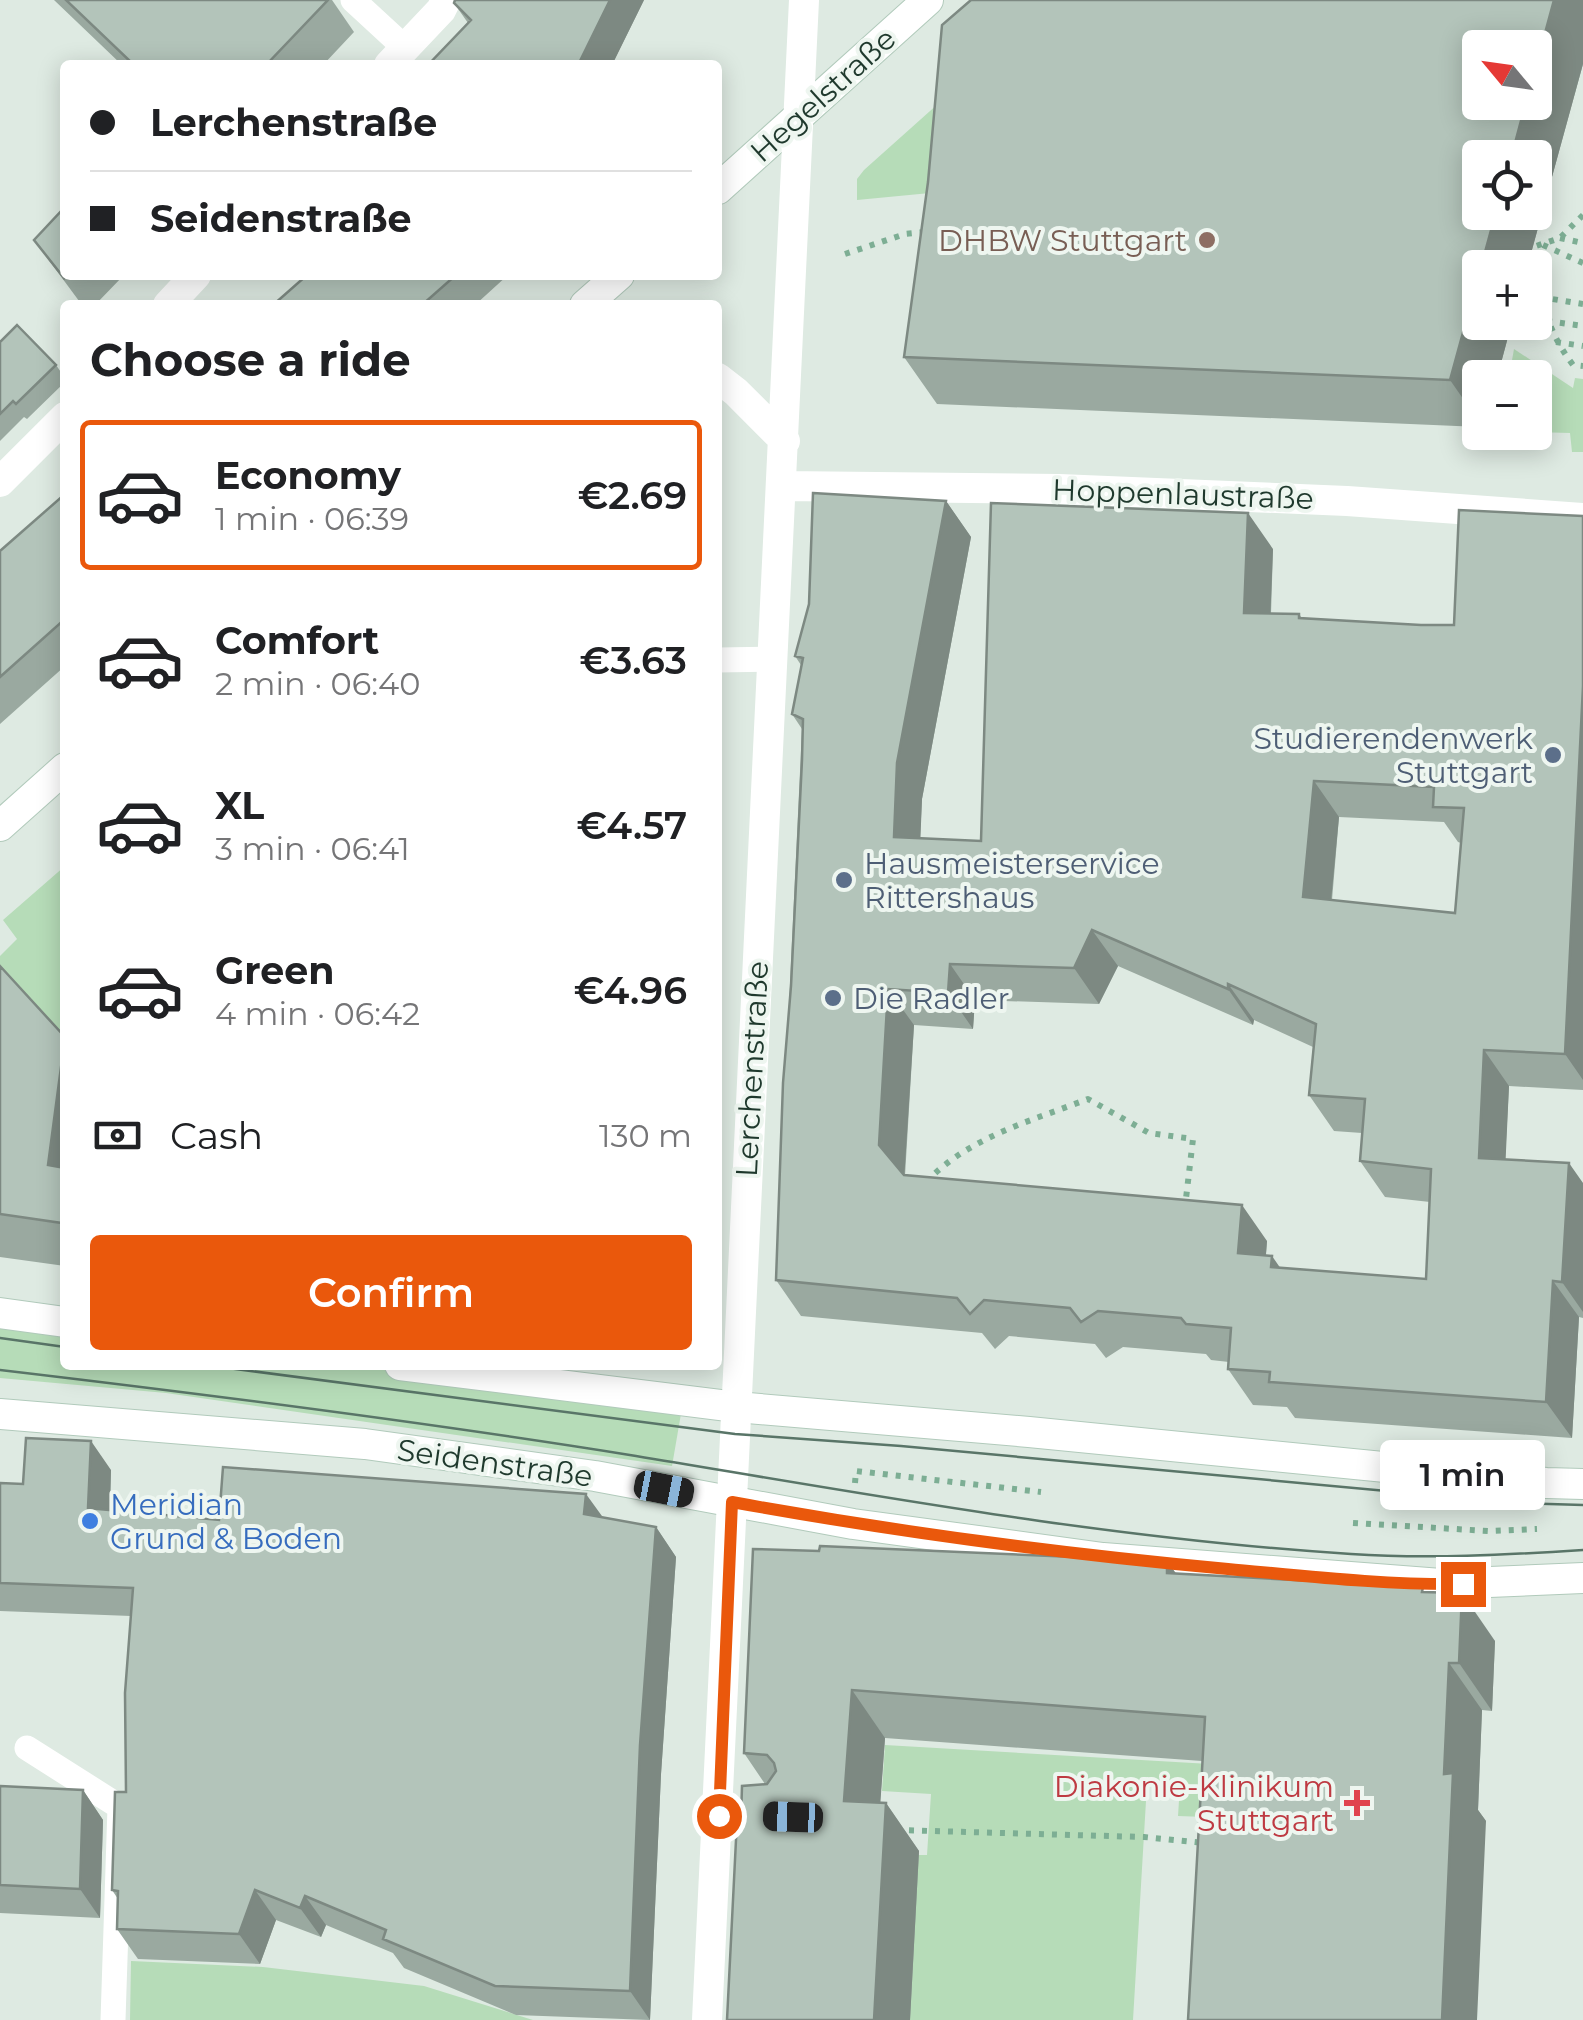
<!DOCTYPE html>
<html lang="en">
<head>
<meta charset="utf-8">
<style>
	body { margin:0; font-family:Montserrat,sans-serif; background:#f6f6f6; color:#202124; height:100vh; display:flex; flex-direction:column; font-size:38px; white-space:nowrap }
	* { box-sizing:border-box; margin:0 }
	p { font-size:32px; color:#757577 }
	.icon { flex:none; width:55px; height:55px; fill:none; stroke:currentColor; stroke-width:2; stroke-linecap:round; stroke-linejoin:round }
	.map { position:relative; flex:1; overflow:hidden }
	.panel { position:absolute; left:60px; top:300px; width:662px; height:1070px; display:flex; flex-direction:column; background:#fff; border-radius:10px; box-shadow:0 5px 25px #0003 }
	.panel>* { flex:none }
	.hud { position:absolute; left:60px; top:60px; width:662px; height:220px; border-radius:10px; box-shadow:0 5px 25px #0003; display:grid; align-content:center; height:220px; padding:0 30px; background:#fff }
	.needle { width:65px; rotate:299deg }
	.tools { position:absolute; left:1462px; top:30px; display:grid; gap:20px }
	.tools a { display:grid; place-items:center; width:90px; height:90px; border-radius:10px; background:#fff; box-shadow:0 5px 25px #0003; font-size:50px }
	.end { position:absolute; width:45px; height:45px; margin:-22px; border:12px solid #ea580c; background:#fff; box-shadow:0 0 0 5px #fff }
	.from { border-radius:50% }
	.bubble { position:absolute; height:70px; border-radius:10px; background:#fff; box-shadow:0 5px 25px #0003; font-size:32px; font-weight:600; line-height:70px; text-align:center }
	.car { position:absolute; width:30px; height:60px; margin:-30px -15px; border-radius:12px; box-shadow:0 0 8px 2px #0007; background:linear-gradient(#222 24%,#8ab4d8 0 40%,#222 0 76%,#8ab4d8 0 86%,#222 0) }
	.hud b { display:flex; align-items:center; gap:35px; height:95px; font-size:38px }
	.hud b+b { border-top:2px solid #e0e0e0 }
	.hud i { width:25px; height:25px; background:#202124 }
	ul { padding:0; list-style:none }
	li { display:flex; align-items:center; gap:30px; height:150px; margin:0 20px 15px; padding:0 10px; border:5px solid transparent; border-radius:10px }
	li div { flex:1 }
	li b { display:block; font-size:38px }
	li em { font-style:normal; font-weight:600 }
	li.active { border-color:#ea580c }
	li>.icon { width:90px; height:90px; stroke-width:1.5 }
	h2 { padding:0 30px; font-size:45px; line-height:120px }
	.pay { display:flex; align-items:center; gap:25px; height:110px; padding:0 30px; font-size:38px }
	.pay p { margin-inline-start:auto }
	.primary-button { display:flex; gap:20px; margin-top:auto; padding:20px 30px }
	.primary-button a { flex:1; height:115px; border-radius:10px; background:#ea580c; color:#fff; font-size:40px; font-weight:600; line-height:115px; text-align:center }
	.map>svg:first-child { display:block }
	.green { fill:#b6dcb8 }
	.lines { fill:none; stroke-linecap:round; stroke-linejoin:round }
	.secondary-casing { stroke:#b1cabb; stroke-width:32 }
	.path { stroke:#7dae94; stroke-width:6; stroke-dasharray:5 8; stroke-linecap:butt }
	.lane { stroke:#fff; stroke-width:25 }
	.street { stroke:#fff; stroke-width:30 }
	.secondary { stroke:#fff; stroke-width:30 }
	.tram { stroke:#597568; stroke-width:2.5 }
	.wall { fill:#9aa9a0; fill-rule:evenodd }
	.shaded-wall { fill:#7d8982 }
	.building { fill:#b3c4ba; stroke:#7d8982; stroke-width:2.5; fill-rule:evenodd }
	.route { stroke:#ea580c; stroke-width:12 }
	.education-dot { fill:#8d6e63; stroke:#eef6f0; stroke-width:4 }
	.service-dot { fill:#5c6f8a; stroke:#eef6f0; stroke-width:4 }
	.shop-dot { fill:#3f7fe0; stroke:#eef6f0; stroke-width:4 }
	.health-dot { fill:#e0444e; stroke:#eef6f0; stroke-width:4 }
	.labels { text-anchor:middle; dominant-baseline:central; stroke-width:8; stroke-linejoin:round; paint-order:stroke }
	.street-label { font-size:30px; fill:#1f392d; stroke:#eef6f0 }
	.education-label { font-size:30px; fill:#785e54; stroke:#eef6f0; text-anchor:end }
	.service-label { font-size:30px; fill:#4e5e75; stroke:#eef6f0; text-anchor:start }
	.shop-label { font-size:30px; fill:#366cbe; stroke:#eef6f0; text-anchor:start }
	.health-label { font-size:30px; fill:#be3a42; stroke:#eef6f0; text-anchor:end }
</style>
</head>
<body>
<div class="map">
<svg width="1583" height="2020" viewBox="0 0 1583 2020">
	<rect width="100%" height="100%" fill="#deeae2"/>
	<path class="green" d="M958,86L951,191L857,200V179L864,170Z
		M1514,349L1573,388L1575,378L1583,379V452H1572L1570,433L1535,432V378L1509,377Z
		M65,866V1048L0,977V956L17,939L3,920Z
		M0,1315L65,1324V1365H366L682,1408L672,1466L166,1393L0,1378Z
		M885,1745L1210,1764L1206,1817L1178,1816L1180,1785L1147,1784L1133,2020H906L916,1855H927L931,1794L882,1791Z
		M131,1961L263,1967L424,1986L533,2020H130Z"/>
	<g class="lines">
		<defs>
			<path id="secondary" d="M718,189L928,0
				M585,305L619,275
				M0,826L65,768
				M0,1313L65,1322
				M400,1365L736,1407L1029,1432L1546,1483L1583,1484
				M0,1414L365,1444L595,1476L853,1524L1103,1558L1441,1584L1583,1578"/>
		</defs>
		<use href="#secondary" class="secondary-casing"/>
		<path class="path" d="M1583,215L1560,238L1533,247C1538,292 1545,328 1573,365L1583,366
			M1560,238L1583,243
			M1543,245L1583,263
			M845,254L905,234L925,232
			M1540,297L1583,304
			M1547,321L1583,326
			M1556,342L1583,346
			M926,1182C969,1137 1031,1121 1088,1099L1149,1133L1193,1139L1185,1207
			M855,1483L856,1471L1041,1492
			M1353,1523L1489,1531L1537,1529
			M896,1830L1144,1837L1204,1843"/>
		<path class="lane" d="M353,0L405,48
			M718,660L774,659
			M27,1748L120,1807L113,2020"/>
		<path class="street" d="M389,65L441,10L446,0
			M168,305L196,275
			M718,378L736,392L785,441
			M0,482L65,417
			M783,486L1059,489L1347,501L1583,518
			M707,2020L804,0"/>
		<use href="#secondary" class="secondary"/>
		<path class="tram" d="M0,1338L65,1347
			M205,1365L735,1434L901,1446L1517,1503L1583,1505
			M0,1370C212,1395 425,1422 636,1456C872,1495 1111,1539 1351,1554C1428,1559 1506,1555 1583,1550"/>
	</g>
	<path class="wall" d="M54,0H332L354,32L323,65H122Z
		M455,0H644L612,65H428L468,23L454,3Z
		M1583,64L1527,268H1480V322H1512L1497,378H1480V427L937,404L904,357Z
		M34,240L65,275H124L95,305H82Z
		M326,275H508L475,305H273Z
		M0,342L56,365L65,378V382L27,419L24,417L0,441Z
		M65,494V666L0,724V551Z
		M946,501L971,537L922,799L920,838L981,841L1273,549L1271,614H1299L1302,618L1421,625H1454L1583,516V1090L1509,1086L1505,1160L1583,1183V1318L1579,1317L1572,1438L1295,1418L1287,1407L1253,1405L1228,1369L1229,1362L1211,1360L1206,1354L1123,1347L1106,1358L1095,1344L1009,1336L995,1349L982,1333L801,1316L776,1280L802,729L792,714L801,665L795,656ZM1339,817L1444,822L1458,842L1461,843L1455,913L1332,900ZM1118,966L1253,1025L1254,1020L1313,1047L1309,1095L1334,1131L1362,1133L1360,1161L1385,1197L1430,1202L1426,1279L1280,1268L1266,1255L1267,1241L905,1176L914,1025L973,1029L975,1000L1099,1004Z
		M0,966L65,1037V1266L0,1257Z
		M111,1470L110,1510L219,1520L603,1517L656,1527L676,1557L661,1774L650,2020L516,2015L404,1968L393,1953L326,1925L321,1937L276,1920L260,1964L138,1959L117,1929L118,1899L112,1890L126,1792L131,1616L0,1611V1483L23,1484Z
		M753,1549L1167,1561L1176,1574L1426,1592L1495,1641L1492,1711L1482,1710L1478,1810L1486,1821L1202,1761L885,1738L880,1803H886L919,1851L910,2020H727L741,1820L765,1784L744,1753Z
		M0,1786L83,1790L103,1820L100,1918L0,1913Z"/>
	<path class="shaded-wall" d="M610,0H644L612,65H581L579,63Z
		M1554,0H1583V64L1527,268H1481L1496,212H1535V158H1511L1526,102H1535V70Z
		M1480,271V322H1512L1497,378H1480V423L1450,380Z
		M946,501L971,537L922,799L919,873L894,837L897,763Z
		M1248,513L1273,549L1269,649L1244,613Z
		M1583,686V1080L1565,1054Z
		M1314,781L1339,817L1328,933L1303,897Z
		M1092,930L1118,966L1099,1004L1074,968Z
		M950,964L975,1000L973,1029L948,993Z
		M1228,984L1254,1020L1253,1025L1228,989Z
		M888,989L914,1025L904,1181L879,1145Z
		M65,1043V1189L48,1165Z
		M1484,1050L1509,1086L1504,1194L1479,1158Z
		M1569,1163L1583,1183V1312L1562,1282Z
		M1242,1205L1267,1241L1263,1289L1238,1253Z
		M1272,1256L1297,1292L1271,1267Z
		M1553,1281L1579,1317L1572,1438L1546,1402Z
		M91,1441L111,1470L109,1537L88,1508Z
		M586,1494L607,1523L584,1514Z
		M656,1527L676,1557L661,1774L650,2020L630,1991L640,1745Z
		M1167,1561L1201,1608L1167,1573Z
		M1462,1593L1495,1641L1492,1711L1459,1663Z
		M1449,1663L1482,1710L1478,1810L1486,1821L1477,2020H1442L1444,1774Z
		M852,1690L885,1738L877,1849L844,1801Z
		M83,1790L103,1820L100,1918L80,1889Z
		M886,1803L919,1851L910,2020H874Z
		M255,1890L276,1920L260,1964L239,1934Z
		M305,1896L326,1925L321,1937L300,1908Z"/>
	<path class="building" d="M66,0H328L266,65H134Z
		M455,0H610L579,63L576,65H428L471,20L454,3Z
		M971,0H1554L1535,70V48H1480V102H1526L1511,158H1480V212H1496L1450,380L904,357L928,182L942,25Z
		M65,207V275H66L64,278L34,240Z
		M307,275H319L322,278L326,275H456L422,305H273Z
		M17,325L56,365L16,404L13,401L0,414V342Z
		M813,493L946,501L897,763L894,837L981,841L991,503L1248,513L1244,613L1299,614V618L1421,625H1454L1459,510L1583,516V686L1565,1054L1484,1050L1479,1158L1569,1163L1562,1282L1553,1281L1546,1402L1269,1382L1270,1372L1228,1369L1231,1328L1186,1324L1181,1318L1098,1311L1081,1322L1070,1308L984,1300L970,1314L957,1298L776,1280L783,1083L791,986L802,760L803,719L792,714L803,658L795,656L809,604ZM1314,781L1434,787L1433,807L1464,808L1455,913L1303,897ZM1092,930L1228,989V984L1316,1024L1309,1095L1365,1099L1360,1161L1431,1169L1426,1279L1271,1267L1272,1256L1238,1253L1242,1205L904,1175L879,1145L888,989L948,993L950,964L1074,968Z
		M65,494V619L0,677V551Z
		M0,966L65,1037L48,1165L65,1168V1201L62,1223L0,1214Z
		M26,1438L91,1441L88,1508L219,1520L223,1467L586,1494L584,1514L656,1527L640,1745L630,1991L495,1986L383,1939L386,1930L305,1896L300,1908L255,1890L239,1934L117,1929L118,1891L112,1890L115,1792H126L125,1693L133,1588L0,1583V1483L23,1484Z
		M820,1546L1167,1561V1573L1423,1587L1422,1592L1462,1593L1459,1663H1449L1444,1774L1453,1773L1442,2020H1188L1205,1717L852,1690L844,1801L886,1803L874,2020H727L737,1820H741L742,1786L767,1784L776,1771L774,1763L767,1755L744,1753L753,1549L819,1551Z
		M0,1786L83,1790L80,1889L0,1885Z"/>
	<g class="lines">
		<path class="route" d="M719,1816L732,1502C897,1532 1062,1554 1228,1569C1306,1576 1385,1585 1463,1584"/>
	</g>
	<circle class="education-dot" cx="1207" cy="240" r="10"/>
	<g class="service-dot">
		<circle cx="1553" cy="755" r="10"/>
		<circle cx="844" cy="880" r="10"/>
		<circle cx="833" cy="998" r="10"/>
	</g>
	<circle class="shop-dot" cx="90" cy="1521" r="10"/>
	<path class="health-dot" d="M1352 1788h10v10h10v10h-10v10h-10v-10h-10v-10h10z"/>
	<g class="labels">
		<g class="street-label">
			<text transform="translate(823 95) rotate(-42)">Hegelstraße</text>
			<text transform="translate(1183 494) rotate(2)">Hoppenlaustraße</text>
			<text transform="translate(752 1069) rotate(-87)">Lerchenstraße</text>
			<text transform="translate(495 1463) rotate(8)">Seidenstraße</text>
		</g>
		<g class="education-label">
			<text x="1187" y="240">DHBW Stuttgart</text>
		</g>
		<g class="service-label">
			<text x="1533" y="738" text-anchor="end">Studierendenwerk<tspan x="1533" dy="34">Stuttgart</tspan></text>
			<text x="864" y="863">Hausmeisterservice<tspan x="864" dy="34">Rittershaus</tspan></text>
			<text x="853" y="998">Die Radler</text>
		</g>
		<g class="shop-label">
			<text x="110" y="1504">Meridian<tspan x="110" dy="34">Grund &amp; Boden</tspan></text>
		</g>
		<g class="health-label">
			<text x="1334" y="1786">Diakonie-Klinikum<tspan x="1334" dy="34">Stuttgart</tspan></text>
		</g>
	</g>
</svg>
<div class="tools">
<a><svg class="needle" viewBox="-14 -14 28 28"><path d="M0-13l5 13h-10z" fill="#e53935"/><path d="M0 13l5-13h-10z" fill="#757577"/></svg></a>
<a><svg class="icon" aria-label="locate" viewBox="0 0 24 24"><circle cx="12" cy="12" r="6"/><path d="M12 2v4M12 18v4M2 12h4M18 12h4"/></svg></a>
<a>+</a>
<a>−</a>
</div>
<i class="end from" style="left:719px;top:1816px"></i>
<i class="end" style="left:1463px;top:1584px"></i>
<div class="bubble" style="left:1380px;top:1440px;width:165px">1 min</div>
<i class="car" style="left:664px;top:1489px;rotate:101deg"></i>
<i class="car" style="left:793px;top:1817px;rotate:272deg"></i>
<div class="hud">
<b><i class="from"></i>Lerchenstraße</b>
<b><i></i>Seidenstraße</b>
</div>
<section class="panel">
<h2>Choose a ride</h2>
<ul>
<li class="active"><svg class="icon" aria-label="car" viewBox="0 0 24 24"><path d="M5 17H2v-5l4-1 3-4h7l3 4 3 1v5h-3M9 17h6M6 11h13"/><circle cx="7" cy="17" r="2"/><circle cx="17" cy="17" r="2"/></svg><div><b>Economy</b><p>1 min · 06:39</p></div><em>€2.69</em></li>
<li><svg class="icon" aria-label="car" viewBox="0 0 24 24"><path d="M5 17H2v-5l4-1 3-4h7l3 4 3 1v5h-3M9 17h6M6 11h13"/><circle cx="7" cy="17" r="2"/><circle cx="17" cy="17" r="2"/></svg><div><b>Comfort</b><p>2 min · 06:40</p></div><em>€3.63</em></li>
<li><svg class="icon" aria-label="car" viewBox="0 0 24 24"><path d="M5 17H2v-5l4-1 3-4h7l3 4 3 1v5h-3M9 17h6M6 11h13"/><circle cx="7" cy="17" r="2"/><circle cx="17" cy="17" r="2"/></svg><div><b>XL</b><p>3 min · 06:41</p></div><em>€4.57</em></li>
<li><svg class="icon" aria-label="car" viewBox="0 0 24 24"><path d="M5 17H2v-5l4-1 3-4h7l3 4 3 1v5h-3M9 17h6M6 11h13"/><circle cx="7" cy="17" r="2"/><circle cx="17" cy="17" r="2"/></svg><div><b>Green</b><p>4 min · 06:42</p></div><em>€4.96</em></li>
</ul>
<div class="pay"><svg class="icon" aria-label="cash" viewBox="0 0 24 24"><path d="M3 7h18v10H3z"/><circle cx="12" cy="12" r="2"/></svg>Cash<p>130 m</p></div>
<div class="primary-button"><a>Confirm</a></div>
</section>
</div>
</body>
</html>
